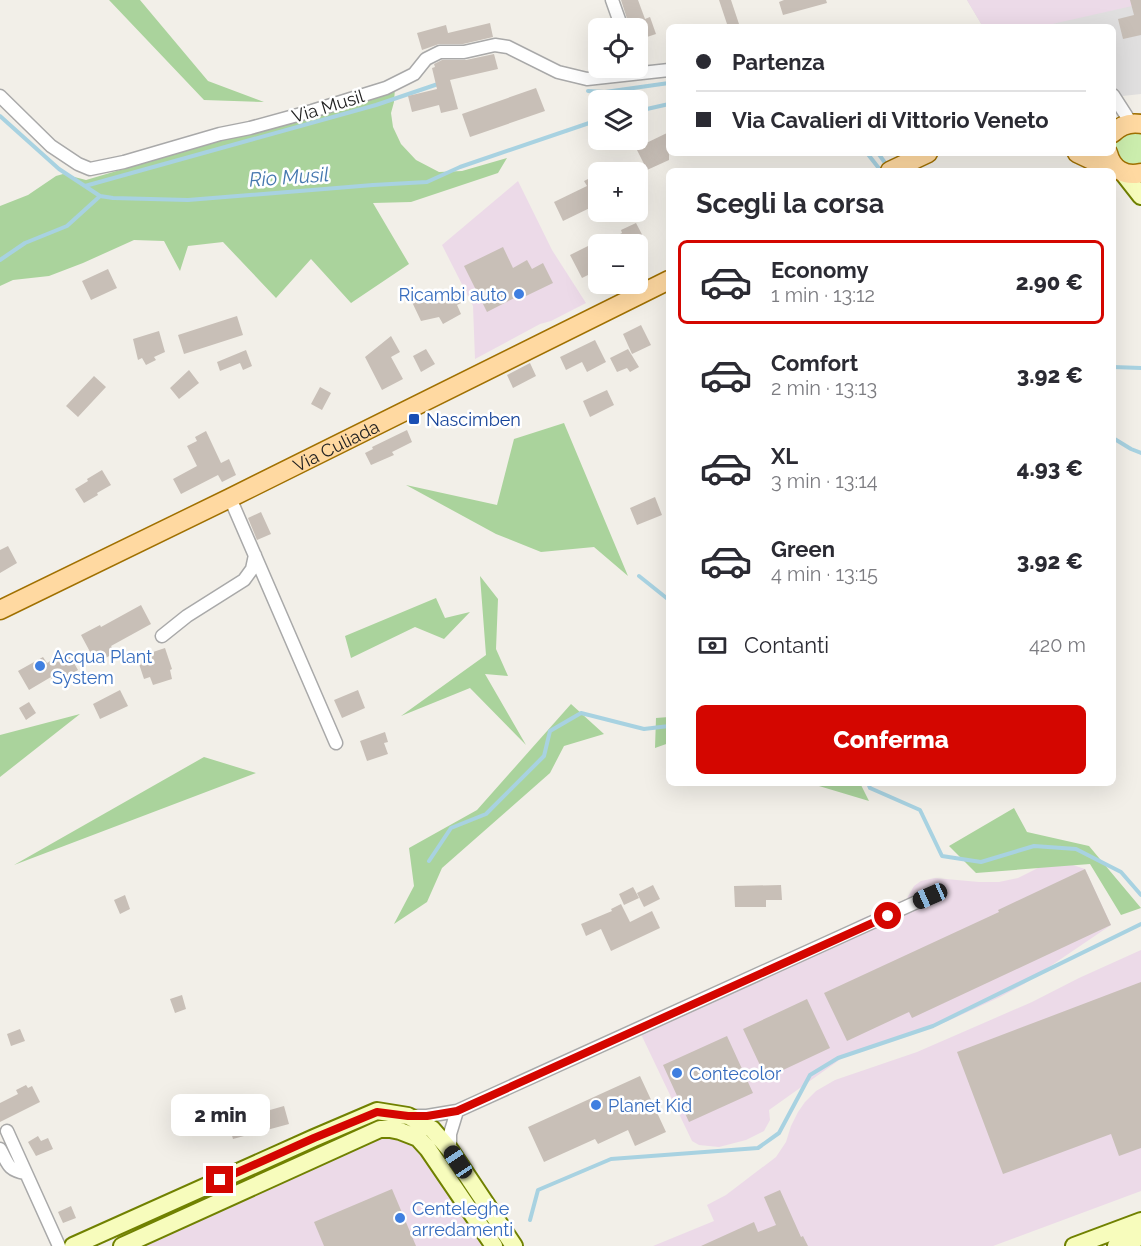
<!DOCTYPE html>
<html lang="it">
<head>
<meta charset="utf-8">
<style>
	body { margin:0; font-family:Raleway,sans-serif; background:#f7f7f7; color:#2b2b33; height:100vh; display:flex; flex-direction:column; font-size:22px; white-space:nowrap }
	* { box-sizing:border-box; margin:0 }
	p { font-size:20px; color:#7c7c81 }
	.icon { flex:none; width:33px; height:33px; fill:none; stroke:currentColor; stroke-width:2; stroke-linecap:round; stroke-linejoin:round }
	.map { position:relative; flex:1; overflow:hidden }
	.panel { position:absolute; left:666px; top:168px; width:450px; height:618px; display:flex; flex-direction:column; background:#fff; border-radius:9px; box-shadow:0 6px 24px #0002 }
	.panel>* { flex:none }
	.banner { position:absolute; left:666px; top:24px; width:450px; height:132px; border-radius:9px; box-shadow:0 6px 24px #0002; display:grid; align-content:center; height:132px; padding:0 30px; background:#fff }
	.fabs { position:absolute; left:588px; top:18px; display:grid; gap:12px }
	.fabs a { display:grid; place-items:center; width:60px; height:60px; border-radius:9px; background:#fff; box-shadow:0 6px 24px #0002; font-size:30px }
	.end { position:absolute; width:27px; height:27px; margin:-14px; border:8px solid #d40600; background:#fff; box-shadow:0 0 0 3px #fff }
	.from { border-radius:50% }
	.bubble { position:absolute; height:42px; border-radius:9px; background:#fff; box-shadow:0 6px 24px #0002; font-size:20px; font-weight:800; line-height:42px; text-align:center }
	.car { position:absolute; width:18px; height:36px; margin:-18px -9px; border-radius:8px; box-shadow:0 0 4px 2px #0007; background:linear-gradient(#222 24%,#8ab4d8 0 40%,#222 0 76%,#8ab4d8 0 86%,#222 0) }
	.banner b { display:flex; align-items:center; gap:21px; height:57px; font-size:22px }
	.banner b+b { border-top:2px solid #e1e1e2 }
	.banner i { width:15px; height:15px; background:#2b2b33 }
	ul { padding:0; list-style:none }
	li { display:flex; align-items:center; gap:18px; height:84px; margin:0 12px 9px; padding:0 18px; border:3px solid transparent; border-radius:9px }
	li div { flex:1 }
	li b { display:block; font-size:22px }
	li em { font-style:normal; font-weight:800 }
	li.active { border-color:#d40600 }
	li>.icon { width:54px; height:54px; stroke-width:1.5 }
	h2 { padding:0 30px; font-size:27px; line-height:72px }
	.pay { display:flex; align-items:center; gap:15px; height:66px; padding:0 30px; font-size:22px }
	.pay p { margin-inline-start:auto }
	.cta { display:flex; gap:12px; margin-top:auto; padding:12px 30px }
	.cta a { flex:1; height:69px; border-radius:9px; background:#d40600; color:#fff; font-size:24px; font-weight:800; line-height:69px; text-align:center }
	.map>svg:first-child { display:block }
	.residential { fill:#e0dfdf }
	.industrial { fill:#ecdae8 }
	.grass { fill:#cbedad }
	.forest { fill:#aad39c }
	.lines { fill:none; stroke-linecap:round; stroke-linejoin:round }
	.stream { stroke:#a8d2e1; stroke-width:4 }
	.building { fill:#c8bfb7 }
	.street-casing { stroke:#a9a9a9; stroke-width:15 }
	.secondary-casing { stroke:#708100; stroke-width:20 }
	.primary-casing { stroke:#a07000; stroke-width:21 }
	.street { stroke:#fff; stroke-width:12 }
	.secondary { stroke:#f7fcbc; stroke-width:16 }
	.primary { stroke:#ffd9a1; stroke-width:18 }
	.route { stroke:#d40600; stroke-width:8 }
	.shop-dot { fill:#3f7fe0; stroke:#fff; stroke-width:2 }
	.transit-dot { fill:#1a4fb4; stroke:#fff; stroke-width:2 }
	.labels { text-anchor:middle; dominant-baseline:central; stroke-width:5; stroke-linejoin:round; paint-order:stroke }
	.street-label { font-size:18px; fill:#222; stroke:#fff }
	.shop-label { font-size:18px; fill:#366cbe; stroke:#fff; text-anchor:start }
	.transit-label { font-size:18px; fill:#164399; stroke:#fff; text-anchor:start }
	.water-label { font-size:20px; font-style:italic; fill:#4678af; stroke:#fff }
</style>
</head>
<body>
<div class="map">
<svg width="1141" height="1246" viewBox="0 0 1141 1246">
	<rect width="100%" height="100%" fill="#f2efe8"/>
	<path class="residential" d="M967,0H1141V94L1113,97V27H983Z"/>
	<path class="industrial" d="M967,0H1141V4L1039,27H983Z
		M518,181L552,250L586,303L551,321L540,324L475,359L473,306L442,245Z
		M1067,863L1085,869L1111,925L1024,984L1000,997L948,1021L911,1035L845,1056L769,1110L770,1120L764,1131L746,1140L719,1147L699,1145L692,1141L639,1030L860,930L856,921L906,900L914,886L921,881L935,878L979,882H999L1018,878L1046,864Z
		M1141,950V1191L993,1246H653L714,1221L707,1205L726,1195L776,1157L786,1142L791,1126L798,1112L805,1102L816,1091L835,1080L917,1052L1032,1002L1079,978Z
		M376,1135L400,1138L410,1144L420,1154L453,1200L482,1246H132Z"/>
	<path class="grass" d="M1141,126V172L1129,173L1113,153V136Z"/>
	<path class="forest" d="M109,0H140L208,81L264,102L204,100Z
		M395,88L394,102L391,113L393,127L401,144L416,160L439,172L462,171L507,158L498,173L411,202L373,203L409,264L351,303L311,259L276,298L223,242L188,246L180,271L164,241L134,240L83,263L49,276L13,280L0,286V206L28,195L56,176L63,174L86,180L338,106Z
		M564,423L628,576L594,547L541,552L496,534L406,485L497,505L514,439Z
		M480,576L498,599L496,649L508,676L485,674L526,745L470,688L401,716L486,655Z
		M436,598L445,618L470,612L444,639L415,627L351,658L345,636Z
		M571,704L604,734L564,746L550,773L442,868L427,902L394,924L414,886L409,848L477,810Z
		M80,714L0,777V735Z
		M669,717V743L655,748L656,718Z
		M204,757L256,773L14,865Z
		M809,783H860L869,801Z
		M1014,808L1027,832L1089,846L1141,908L1121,915L1090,864L976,873L949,846Z"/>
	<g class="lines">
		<path class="stream" d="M588,91L605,92L669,83
			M638,111L669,104
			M0,116L59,169L100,196L113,198L188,200L373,185L427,182L460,167L598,120
			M867,153L881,171
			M878,153L888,167
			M85,186L376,105L438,84
			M0,260L25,243L67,226L99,197
			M1113,367L1141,368
			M1113,438L1131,449L1141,453
			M639,576L669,600
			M868,783L870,788L920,810L942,856L981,862L1034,846L1076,849L1121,872L1141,895
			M429,861L451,828L486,814L544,756L550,731L581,713L644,729L669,726
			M530,1220L538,1190L611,1159L758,1148L779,1133L810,1075L838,1058L933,1026L1141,924"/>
	</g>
	<path class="building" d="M621,0H638L645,19L650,17L656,34L638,40V28H630Z
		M719,0H731L740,27H728Z
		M784,0H826L827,3L783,15L779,2Z
		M1130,0H1141V35L1123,39L1118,19L1134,15Z
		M490,23L493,37L463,44H439L422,50L417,33L446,25L448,33Z
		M494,54L498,69L450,80L458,109L441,113L439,105L412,112L408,96L437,89L432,68L435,67L434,64L442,60H466Z
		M536,88L545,111L470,137L462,114Z
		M669,132V160L647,170L636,148Z
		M598,174V197L593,199L596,205L563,221L554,202L587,186L584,181Z
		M636,223L647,244H599L622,233L621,230Z
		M590,245L591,248L598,245V270L582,278L570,255Z
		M503,247L513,268L527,260L532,269L543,263L553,283L526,296L524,293L487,312L464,266Z
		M108,269L117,288L91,300L82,281Z
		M453,289L461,303L457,305L461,314L443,324L439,317L421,321L412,302L432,292L435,298Z
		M237,316L243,335L184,354L178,335Z
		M641,325L651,345L632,354L623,334Z
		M159,331L165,352L154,357L156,360L146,365L142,358L138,360L133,339Z
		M391,336L400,352L391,357L403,379L382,390L365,357Z
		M595,340L606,362L587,372L582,362L566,370L560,357Z
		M426,349L435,364L421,372L413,356Z
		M628,349L639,367L630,372L627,368L617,372L610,358Z
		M246,350L252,366L243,370L240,363L220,371L217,362Z
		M530,363L536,376L513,388L507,375Z
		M189,370L199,383L179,399L170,388Z
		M94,376L106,387L78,417L66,406Z
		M320,387L331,393L322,410L311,404Z
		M607,390L614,405L590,417L583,401Z
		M407,430L412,442L392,452L394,455L371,465L365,453L373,449L372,447Z
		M206,431L221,463L229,459L236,475L222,482L218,475L181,494L173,479L197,466L187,446L197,441L195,437Z
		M102,470L111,485L97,493L98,495L84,503L75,489L88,481L87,479Z
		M655,497L662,515L637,525L630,508Z
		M261,512L271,534L257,540L248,518Z
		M8,546L17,563L0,573V550Z
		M141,605L151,624L111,646L115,653L96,663L81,635L100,625L101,627Z
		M165,648L172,669L170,670L172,679L153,685L150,677L144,679L138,661L143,659L141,656Z
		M67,651L78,670L54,684L51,677L29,690L18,671L43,657L47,663Z
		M120,690L128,706L100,719L93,704Z
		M358,690L365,708L342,718L334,700Z
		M29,702L36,713L26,720L19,708Z
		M385,732L388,742L384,743L388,754L367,761L360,741Z
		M1085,869L1111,925L912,1018L909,1012L847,1041L824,993L999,912L998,910Z
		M653,885L660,899L644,907L637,893Z
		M781,885L782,900H766V907H735L734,886Z
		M633,887L639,898L624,905L619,894Z
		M125,895L130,909L120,914L114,900Z
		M621,904L630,922L652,911L660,928L611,951L601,929L586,936L581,924L612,911L611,909Z
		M1141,982V1148L1119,1156L1111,1134L1003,1174L957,1052Z
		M182,995L186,1009L175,1013L170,999Z
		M807,999L830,1048L766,1078L743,1029Z
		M20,1029L25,1041L11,1046L7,1034Z
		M727,1036L753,1093L689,1122L663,1065Z
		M640,1076L666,1132L635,1146L628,1130L598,1144L595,1139L544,1162L528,1127Z
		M26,1085L28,1088L32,1086L40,1102L0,1122V1103L18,1094L16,1090Z
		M284,1106L289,1124L233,1139L228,1122Z
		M38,1136L41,1141L48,1138L53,1149L36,1156L28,1142Z
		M392,1189L416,1246H324L314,1222Z
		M780,1190L801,1237L803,1236L808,1246H701L754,1222L758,1232L776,1225L764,1197Z
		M71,1206L76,1218L63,1223L58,1212Z"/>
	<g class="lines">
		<defs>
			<path id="street" d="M612,0L622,28
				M1113,95L1131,123
				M0,96L51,146L78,164L90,169L124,162L220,134L250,128L312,111L386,88L414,74L426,59L440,52H464L495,45L508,47L558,72L587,79L669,70
				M230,498L336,743
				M162,636L187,616L244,580L252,569L255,555
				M457,1111L930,896
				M409,1116H427L457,1111L450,1134V1150
				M7,1131L59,1246
				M0,1149C8,1163 7,1170 25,1173"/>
			<path id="secondary" d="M1123,173L1141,196
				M73,1246L314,1138L377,1111L408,1116L432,1129L450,1150L514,1246
				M122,1246L380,1129H390L400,1131L418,1138L428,1149L494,1246
				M1074,1246L1141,1221
				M1116,1246L1141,1237"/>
			<g id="primary">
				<path d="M1113,133C1121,125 1130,122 1141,124"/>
				<path d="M1077,153L1096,162L1117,169"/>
				<path d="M1108,153C1112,169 1125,177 1141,173"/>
				<path d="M890,171L928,153"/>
				<path id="s1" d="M0,610L230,498L669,280"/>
			</g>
		</defs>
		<use href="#street" class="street-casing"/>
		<use href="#secondary" class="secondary-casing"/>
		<use href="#primary" class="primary-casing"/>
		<use href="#street" class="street"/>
		<use href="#secondary" class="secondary"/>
		<use href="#primary" class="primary"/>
	</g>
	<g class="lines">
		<path class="route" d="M220,1180L314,1138L377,1112L408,1116H427L457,1111L888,916"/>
	</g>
	<g class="shop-dot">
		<circle cx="519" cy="294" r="6"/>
		<circle cx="40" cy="666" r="6"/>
		<circle cx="677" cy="1073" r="6"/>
		<circle cx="596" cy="1105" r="6"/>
		<circle cx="400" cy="1218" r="6"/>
	</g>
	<rect class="transit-dot" x="408" y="413" width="12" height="12" rx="3"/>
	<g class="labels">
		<g class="street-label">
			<text transform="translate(328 106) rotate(-17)">Via Musil</text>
			<text stroke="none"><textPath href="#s1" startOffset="374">Via Culiada</textPath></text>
		</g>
		<g class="shop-label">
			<text x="507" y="294" text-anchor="end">Ricambi auto</text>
			<text x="52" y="656">Acqua Plant<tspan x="52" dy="21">System</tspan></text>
			<text x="689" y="1073">Contecolor</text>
			<text x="608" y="1105">Planet Kid</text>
			<text x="412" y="1208">Centeleghe<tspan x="412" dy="21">arredamenti</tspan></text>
		</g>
		<g class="transit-label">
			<text x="426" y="419">Nascimben</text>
		</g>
		<g class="water-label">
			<text transform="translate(289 177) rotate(-4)">Rio Musil</text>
		</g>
	</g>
</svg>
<div class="fabs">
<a><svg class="icon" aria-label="locate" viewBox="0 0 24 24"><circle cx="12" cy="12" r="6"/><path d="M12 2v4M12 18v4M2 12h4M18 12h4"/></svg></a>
<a><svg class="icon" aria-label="layers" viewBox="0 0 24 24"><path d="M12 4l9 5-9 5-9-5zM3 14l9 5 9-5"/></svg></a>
<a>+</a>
<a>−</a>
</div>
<i class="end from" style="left:888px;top:916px"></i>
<i class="end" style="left:220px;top:1180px"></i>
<div class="bubble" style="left:171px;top:1094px;width:99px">2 min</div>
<i class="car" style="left:930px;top:896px;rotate:246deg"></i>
<i class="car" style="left:458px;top:1162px;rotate:326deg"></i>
<div class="banner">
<b><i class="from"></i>Partenza</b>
<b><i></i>Via Cavalieri di Vittorio Veneto</b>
</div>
<section class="panel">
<h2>Scegli la corsa</h2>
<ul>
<li class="active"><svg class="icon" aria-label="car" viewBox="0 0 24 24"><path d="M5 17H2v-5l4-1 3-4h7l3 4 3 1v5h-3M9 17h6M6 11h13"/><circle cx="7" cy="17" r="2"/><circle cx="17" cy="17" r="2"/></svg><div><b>Economy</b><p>1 min · 13:12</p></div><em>2.90 €</em></li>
<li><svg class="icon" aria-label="car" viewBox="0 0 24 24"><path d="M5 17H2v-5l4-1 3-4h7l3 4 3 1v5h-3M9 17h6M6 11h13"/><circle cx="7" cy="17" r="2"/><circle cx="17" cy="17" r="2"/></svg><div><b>Comfort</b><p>2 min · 13:13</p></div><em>3.92 €</em></li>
<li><svg class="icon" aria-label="car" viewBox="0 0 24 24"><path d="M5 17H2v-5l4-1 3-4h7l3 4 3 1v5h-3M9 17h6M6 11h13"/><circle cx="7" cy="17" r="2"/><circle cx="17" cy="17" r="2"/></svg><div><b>XL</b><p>3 min · 13:14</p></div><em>4.93 €</em></li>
<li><svg class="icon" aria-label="car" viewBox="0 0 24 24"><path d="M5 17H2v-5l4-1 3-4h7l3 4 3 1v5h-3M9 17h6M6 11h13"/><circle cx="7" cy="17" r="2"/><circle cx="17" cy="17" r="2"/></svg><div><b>Green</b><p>4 min · 13:15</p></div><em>3.92 €</em></li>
</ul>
<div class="pay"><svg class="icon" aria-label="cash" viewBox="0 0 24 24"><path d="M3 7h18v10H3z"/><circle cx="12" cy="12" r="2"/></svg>Contanti<p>420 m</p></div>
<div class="cta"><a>Conferma</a></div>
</section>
</div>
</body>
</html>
